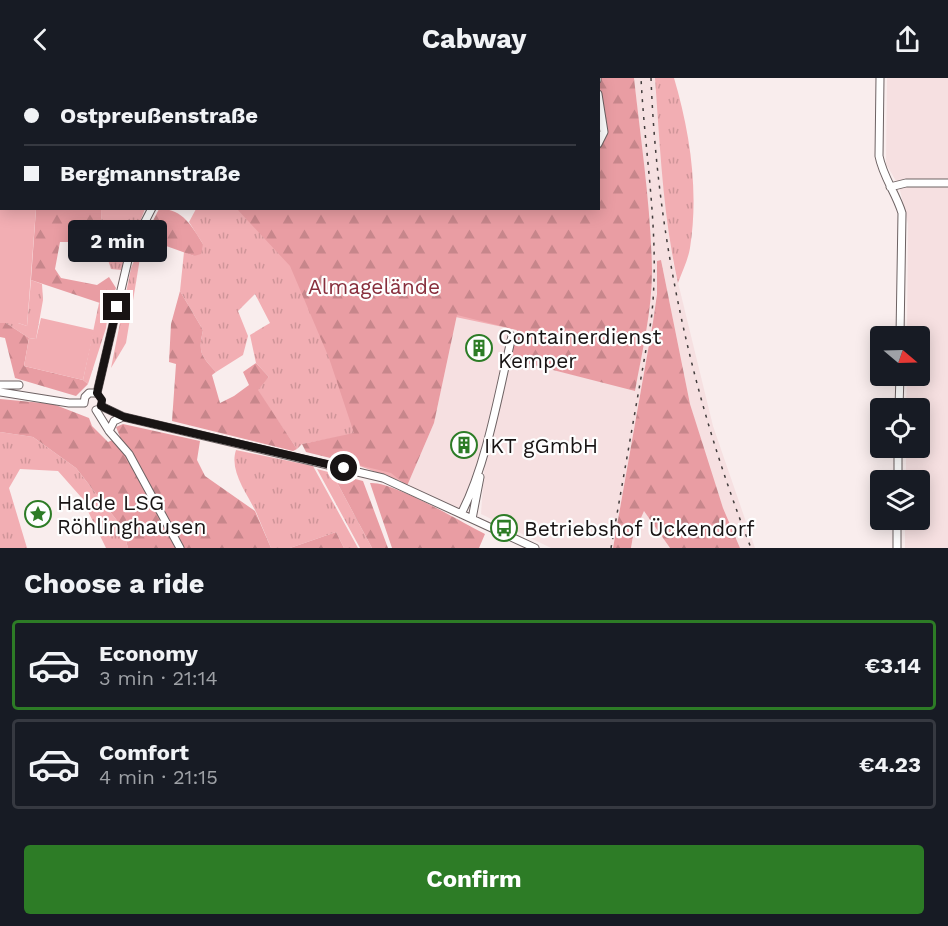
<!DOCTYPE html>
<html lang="en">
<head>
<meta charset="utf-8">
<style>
	body { margin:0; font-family:"Work Sans",sans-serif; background:#20242c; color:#f1f3f6; height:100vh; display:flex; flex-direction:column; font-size:22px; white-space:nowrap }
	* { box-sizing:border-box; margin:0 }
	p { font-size:20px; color:#9ea1a6 }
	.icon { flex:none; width:33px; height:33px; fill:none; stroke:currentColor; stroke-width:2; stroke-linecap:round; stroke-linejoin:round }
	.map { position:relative; height:470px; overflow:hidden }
	.drawer { display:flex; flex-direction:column; background:#171b24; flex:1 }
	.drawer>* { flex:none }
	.top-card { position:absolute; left:0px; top:0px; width:600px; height:132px; box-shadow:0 3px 15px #0003; display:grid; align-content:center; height:132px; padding:0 24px; background:#171b24 }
	.needle { width:39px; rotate:109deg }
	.controls { position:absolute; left:870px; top:248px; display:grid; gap:12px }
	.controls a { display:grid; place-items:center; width:60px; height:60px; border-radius:6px; background:#171b24; box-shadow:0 3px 15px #0003; font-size:30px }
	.end { position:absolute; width:27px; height:27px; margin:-14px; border:8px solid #181414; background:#fff; box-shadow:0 0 0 3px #fff }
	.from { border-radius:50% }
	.bubble { position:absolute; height:42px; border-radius:6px; background:#171b24; box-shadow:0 3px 15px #0003; font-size:20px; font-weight:700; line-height:42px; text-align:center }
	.top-card b { display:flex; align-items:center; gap:21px; height:57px; font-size:22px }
	.top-card b+b { border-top:2px solid #363941 }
	.top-card i { width:15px; height:15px; background:#f1f3f6 }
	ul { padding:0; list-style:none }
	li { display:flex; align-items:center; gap:18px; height:90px; margin:0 12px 9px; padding:0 12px; border:3px solid #363941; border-radius:6px }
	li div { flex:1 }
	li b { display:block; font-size:22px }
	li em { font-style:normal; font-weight:700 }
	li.selected { border-color:#2d7c26 }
	li>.icon { width:54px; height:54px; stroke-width:1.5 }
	h2 { padding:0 24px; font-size:27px; line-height:72px }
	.action { display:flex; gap:12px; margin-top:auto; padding:12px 24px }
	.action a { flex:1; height:69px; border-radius:6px; background:#2d7c26; color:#fff; font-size:24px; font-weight:700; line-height:69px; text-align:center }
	header { display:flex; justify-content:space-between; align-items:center; height:78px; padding:0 24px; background:#171b24; font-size:27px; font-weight:700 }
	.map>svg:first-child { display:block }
	.built { fill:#f6e0e1 }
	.grass { fill:url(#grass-tufts) }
	.forest { fill:url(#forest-firs) }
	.garden { fill:#f2aeb3 }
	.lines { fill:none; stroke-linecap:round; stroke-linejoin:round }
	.minor-casing { stroke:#6d6263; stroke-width:9 }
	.minor { stroke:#fff; stroke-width:7 }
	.rail { stroke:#423c3c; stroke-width:1.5; stroke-dasharray:3 6; stroke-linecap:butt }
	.route { stroke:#181414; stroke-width:8 }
	.labels { text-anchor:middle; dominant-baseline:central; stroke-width:4.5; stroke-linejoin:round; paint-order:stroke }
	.park-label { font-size:21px; fill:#882f3d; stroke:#fefefe }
	.poi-label { font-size:21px; fill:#181414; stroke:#fefefe; text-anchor:start }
</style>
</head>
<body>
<header><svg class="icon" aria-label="back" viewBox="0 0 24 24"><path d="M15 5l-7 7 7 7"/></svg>Cabway<svg class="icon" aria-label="share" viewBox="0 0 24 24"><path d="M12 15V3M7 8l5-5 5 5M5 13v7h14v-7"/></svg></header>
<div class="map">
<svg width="948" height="470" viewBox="0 0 948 470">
	<defs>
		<pattern id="grass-tufts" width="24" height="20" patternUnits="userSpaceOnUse" patternTransform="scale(1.5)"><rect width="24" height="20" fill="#f2aeb3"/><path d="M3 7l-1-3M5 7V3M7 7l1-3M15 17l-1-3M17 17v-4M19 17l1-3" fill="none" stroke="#cf9599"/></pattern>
		<pattern id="forest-firs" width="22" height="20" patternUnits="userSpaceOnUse" patternTransform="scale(1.5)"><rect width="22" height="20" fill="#e99da3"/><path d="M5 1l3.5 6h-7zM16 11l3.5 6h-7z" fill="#c7868b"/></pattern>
	</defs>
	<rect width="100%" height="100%" fill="#f9eded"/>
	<path class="built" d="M634,0H655L665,116L673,184L713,348L755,470H740L723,430L706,380L690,326L661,182L653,244L613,470H551L481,436L485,379L509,281L635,312L648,238L652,195L647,122Z
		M887,0H948V470H905V441H920V402H906V369H920V330H906L907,297H920V258H907L908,146L899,108L886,86Z
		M457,237L512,250L480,378L461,434L407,408L434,345Z
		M644,432L670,470H631L633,458Z"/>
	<path class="grass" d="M655,0H674C690,54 699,113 690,170C688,182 682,194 678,205C663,139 660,68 655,0Z
		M598,130L649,176L510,281L517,252L446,237L403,404L354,386L344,358L302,366L297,371L257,312L269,299L256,285L250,257L270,245L255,216L238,233L248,258L243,277L216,294C201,278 198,275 203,252L180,213L184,174L194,178L203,166L189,144L196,131Z
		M101,131H145L121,192L111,191L102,164Z
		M144,160L150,161L140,180L126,265L111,290L131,190Z
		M31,202L42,206L43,222L36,261L29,260L6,245H18L27,248Z
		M99,225L109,228L106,250L88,306L83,302Z
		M0,354L33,359L76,390L122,449L128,470H106L81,419L58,393L20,391L9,410L27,470H0Z
		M236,372L313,388L358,470H344L336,454L290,470H271C266,458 261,446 256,434C247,415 229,393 236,372Z
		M317,391L332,395L372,470H360Z"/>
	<path class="forest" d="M405,0H634C641,64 651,129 652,193C652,233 642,274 635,313L510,281L517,252L457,237L434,345L407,408L391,395L306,374L302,366L354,355L329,280L290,188L237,131L598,130V2L404,1Z
		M36,131H101L102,164H60L55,191L61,200L97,207L109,199L116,210L109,228L31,202Z
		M159,131C182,130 192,148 203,166L201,176L194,178L144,160Z
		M661,182L690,326L723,430L740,470H670L644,433L633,458L631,470H613L653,244L657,216V183Z
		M180,213L203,252C198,275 201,278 216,294L212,297L220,325L234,318L249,307L243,294L256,285L269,299L258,312L297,371L293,373L172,343L176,286L169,284L171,246Z
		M0,245H6L29,260L24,288L83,302L88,306L76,318L15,300L5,260L0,259Z
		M0,321L53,326L89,340L92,348L108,364L120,359L116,349L123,346L200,363L197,382L205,398L255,433L271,470H128L122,449L76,390L33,359L0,354Z
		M332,395L363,403L388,470H372Z
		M370,405C393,403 461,444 485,456L479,470H392Z
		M336,454L344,470H290Z"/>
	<path class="garden" d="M0,69L2,130L36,131L27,248L18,245H0Z
		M41,240L94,252L83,302L24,288L29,260L36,261Z"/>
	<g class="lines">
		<defs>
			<path id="minor" d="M77,0L78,2
				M455,0L456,2
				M597,0V2
				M880,0L879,78C883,99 896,115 902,135L900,258
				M205,2V0
				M569,2L570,0
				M598,16L604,54L598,66
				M890,109L906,105H948
				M0,307H19
				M0,314L69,325H84
				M97,315L128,182L135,163L152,130
				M84,325L85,319L89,315H97
				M101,328L124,339L383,400L535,470
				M899,330L900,297
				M96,332L109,353L129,376L180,470
				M109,353L114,343L123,339
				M898,402V369
				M461,436C487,386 499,313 512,258
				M472,441L480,399
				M897,470V441"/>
		</defs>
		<use href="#minor" class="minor-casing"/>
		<use href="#minor" class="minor"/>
		<path class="rail" d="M651,0C657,161 692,320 751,470
			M611,470L651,243C661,162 645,81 641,0"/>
	</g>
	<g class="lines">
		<path class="route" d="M117,229L97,315L102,322L101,328L124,339L344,390"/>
	</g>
	<defs>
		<symbol id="building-ring" viewBox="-11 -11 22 22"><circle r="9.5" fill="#fefefe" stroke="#2d7c26" stroke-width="1.5"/><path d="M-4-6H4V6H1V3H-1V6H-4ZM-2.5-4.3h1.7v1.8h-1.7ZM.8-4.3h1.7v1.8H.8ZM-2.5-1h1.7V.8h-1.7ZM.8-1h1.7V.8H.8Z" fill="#2d7c26"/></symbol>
		<symbol id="sight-ring" viewBox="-11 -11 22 22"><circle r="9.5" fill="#fefefe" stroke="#2d7c26" stroke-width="1.5"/><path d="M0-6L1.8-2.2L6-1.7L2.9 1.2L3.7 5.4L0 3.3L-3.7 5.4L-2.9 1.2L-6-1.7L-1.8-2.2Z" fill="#2d7c26"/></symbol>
		<symbol id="bus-ring" viewBox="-11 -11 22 22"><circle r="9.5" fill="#fefefe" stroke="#2d7c26" stroke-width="1.5"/><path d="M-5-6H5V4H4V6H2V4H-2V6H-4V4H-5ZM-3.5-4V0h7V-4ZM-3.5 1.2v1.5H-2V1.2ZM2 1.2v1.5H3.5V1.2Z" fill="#2d7c26"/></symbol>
	</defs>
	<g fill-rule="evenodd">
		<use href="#building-ring" x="464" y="255" width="30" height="30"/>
		<use href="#building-ring" x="449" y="352" width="30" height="30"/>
		<use href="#sight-ring" x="23" y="421" width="30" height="30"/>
		<use href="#bus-ring" x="489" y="435" width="30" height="30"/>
	</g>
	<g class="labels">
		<g class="park-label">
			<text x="374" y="208">Almagelände</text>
		</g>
		<g class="poi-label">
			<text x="498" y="258">Containerdienst<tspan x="498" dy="24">Kemper</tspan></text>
			<text x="484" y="367">IKT gGmbH</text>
			<text x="57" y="424">Halde LSG<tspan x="57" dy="24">Röhlinghausen</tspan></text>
			<text x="524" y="450">Betriebshof Ückendorf</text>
		</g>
	</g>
</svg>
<div class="controls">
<a><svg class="needle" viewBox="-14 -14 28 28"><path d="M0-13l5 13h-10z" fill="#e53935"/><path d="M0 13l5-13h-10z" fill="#9ea1a6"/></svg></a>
<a><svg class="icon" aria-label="locate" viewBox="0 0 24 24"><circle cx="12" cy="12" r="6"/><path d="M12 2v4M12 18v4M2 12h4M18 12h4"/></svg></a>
<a><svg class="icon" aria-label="layers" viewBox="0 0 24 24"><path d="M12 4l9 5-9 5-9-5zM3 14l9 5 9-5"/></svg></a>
</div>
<i class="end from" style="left:344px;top:390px"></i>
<i class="end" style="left:117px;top:229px"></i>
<div class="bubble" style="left:68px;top:142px;width:99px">2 min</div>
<div class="top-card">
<b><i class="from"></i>Ostpreußenstraße</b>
<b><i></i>Bergmannstraße</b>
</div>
</div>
<section class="drawer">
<h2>Choose a ride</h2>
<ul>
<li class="selected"><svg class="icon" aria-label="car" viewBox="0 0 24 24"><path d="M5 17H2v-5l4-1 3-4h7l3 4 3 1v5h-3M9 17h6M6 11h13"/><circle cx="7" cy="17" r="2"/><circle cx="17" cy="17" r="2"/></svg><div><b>Economy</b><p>3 min · 21:14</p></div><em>€3.14</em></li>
<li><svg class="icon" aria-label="car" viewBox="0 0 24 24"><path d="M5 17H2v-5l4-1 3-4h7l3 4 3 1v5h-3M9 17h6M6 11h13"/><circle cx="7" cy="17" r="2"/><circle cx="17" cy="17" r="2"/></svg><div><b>Comfort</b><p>4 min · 21:15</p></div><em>€4.23</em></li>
</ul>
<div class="action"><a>Confirm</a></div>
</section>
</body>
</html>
